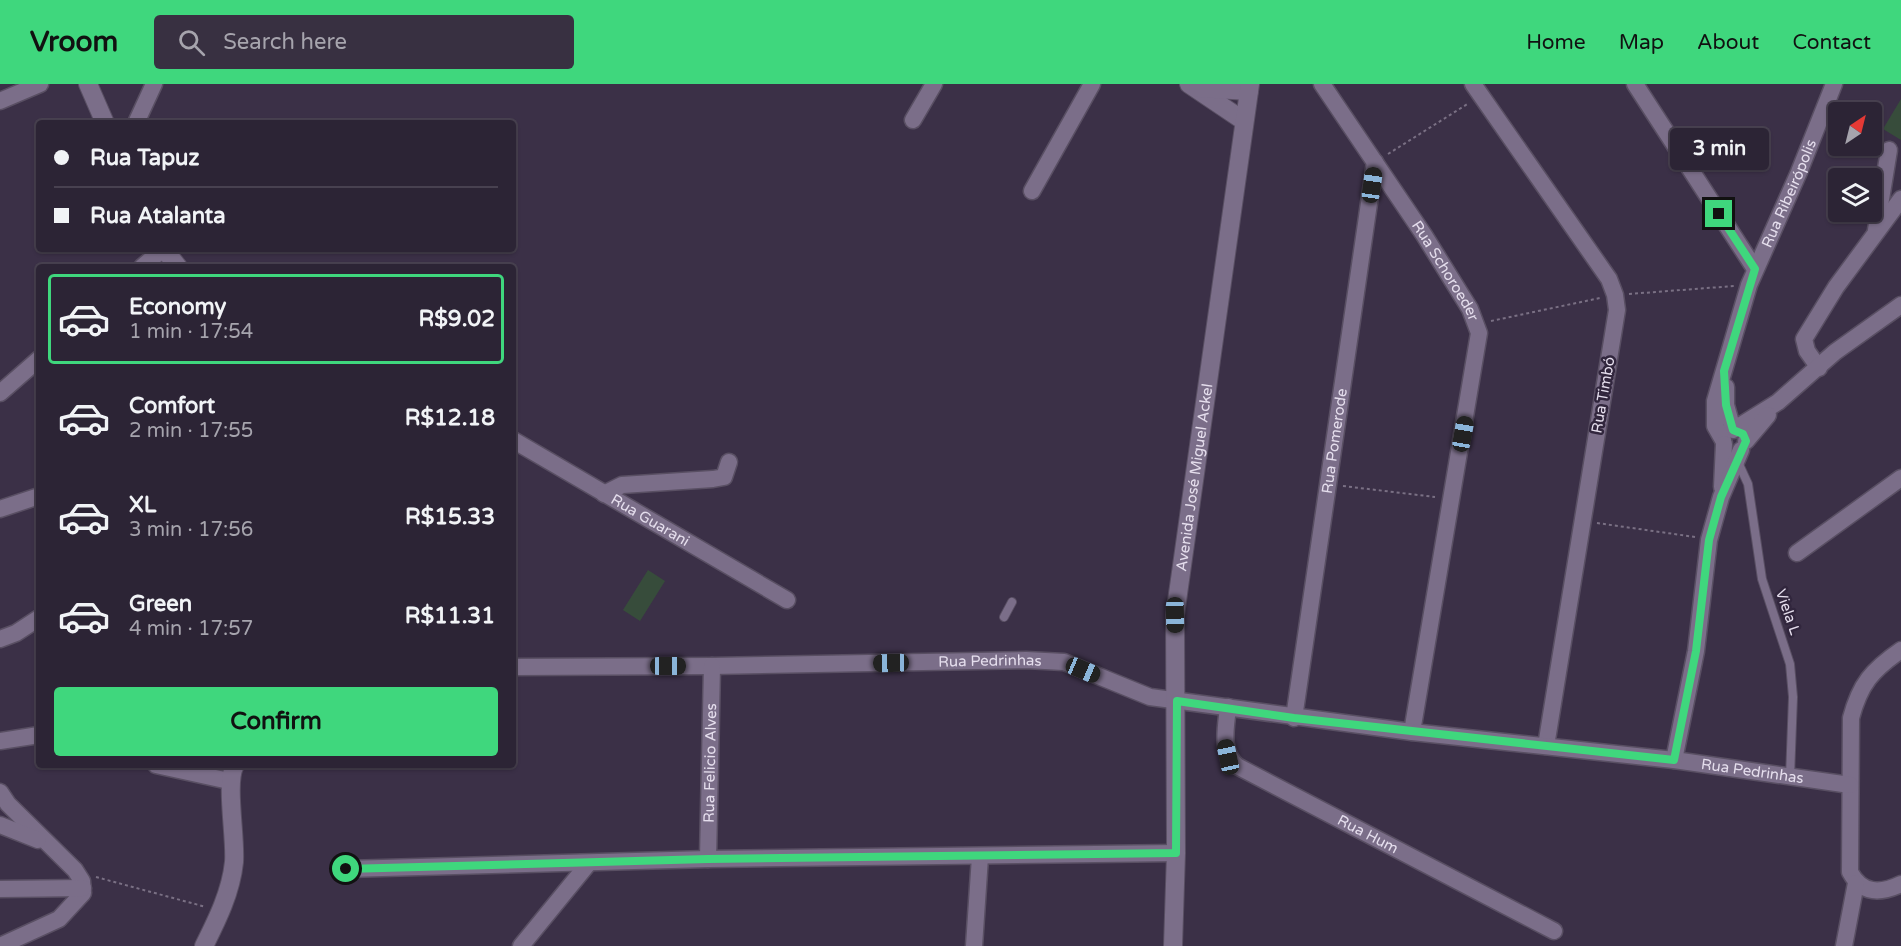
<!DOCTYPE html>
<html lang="en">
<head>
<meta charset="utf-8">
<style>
	body { margin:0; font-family:"Varela Round",sans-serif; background:#383041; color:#f1f3f6; height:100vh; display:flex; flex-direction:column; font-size:22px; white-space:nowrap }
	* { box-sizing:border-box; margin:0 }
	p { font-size:20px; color:#a6a4ad }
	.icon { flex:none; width:33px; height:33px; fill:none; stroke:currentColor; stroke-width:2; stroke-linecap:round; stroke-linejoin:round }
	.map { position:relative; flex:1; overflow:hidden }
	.panel { position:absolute; left:36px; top:180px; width:480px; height:504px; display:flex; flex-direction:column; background:#2c2435; border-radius:6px; box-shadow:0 2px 4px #0004,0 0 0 2px #484150 }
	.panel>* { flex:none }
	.banner { position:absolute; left:36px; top:36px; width:480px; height:132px; border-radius:6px; box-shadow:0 2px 4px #0004,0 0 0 2px #484150; display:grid; align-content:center; height:132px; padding:0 18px; background:#2c2435 }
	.needle { width:39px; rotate:35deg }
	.controls { position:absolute; left:1828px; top:18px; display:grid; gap:12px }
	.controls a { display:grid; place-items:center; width:54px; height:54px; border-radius:6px; background:#2c2435; box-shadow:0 2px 4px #0004,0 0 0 2px #484150; font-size:30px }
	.end { position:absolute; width:27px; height:27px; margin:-14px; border:8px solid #3fd77d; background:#111; box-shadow:0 0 0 3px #111 }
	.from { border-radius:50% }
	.bubble { position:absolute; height:42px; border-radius:6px; background:#2c2435; box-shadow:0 2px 4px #0004,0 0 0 2px #484150; font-size:20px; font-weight:700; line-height:42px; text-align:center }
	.car { position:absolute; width:18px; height:36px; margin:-18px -9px; border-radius:8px; box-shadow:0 0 4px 2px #0007; background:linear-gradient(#222 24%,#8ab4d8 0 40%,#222 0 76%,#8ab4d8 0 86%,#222 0) }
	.banner b { display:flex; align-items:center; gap:21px; height:57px; font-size:22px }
	.banner b+b { border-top:2px solid #484150 }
	.banner i { width:15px; height:15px; background:#f1f3f6 }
	ul { padding:10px 0 0; list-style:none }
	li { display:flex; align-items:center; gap:18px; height:90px; margin:0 12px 9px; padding:0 6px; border:3px solid transparent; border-radius:6px }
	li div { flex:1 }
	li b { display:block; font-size:22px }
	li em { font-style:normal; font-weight:700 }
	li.current { border-color:#3fd77d }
	li>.icon { width:54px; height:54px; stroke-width:1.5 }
	.action { display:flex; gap:12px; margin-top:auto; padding:12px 18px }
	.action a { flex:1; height:69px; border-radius:6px; background:#3fd77d; color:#111; font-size:24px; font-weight:700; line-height:69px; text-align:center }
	header { display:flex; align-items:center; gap:36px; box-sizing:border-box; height:84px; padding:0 30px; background:#3fd77d; color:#111 }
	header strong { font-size:28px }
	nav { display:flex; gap:33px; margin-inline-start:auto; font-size:21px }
	.search { width:420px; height:54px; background:#383041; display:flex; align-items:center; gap:15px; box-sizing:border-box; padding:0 21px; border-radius:6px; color:#a6a4ad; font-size:22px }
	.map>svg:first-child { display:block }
	.green { fill:#374c3b }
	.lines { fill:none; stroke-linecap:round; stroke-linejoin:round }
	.lane-casing { stroke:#594f63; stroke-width:10 }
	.street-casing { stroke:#594f63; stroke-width:19 }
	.secondary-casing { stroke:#594f63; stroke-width:20 }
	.path { stroke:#7a7084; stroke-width:2; stroke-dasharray:3 3; stroke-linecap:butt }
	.lane { stroke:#7b6e89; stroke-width:8 }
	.street { stroke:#7b6e89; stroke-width:16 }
	.secondary { stroke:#7b6e89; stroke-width:18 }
	.route { stroke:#3fd77d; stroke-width:8 }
	.labels { text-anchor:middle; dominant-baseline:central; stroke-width:5; stroke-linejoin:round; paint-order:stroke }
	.street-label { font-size:15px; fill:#e5deed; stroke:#31263d }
</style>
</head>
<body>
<header>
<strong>Vroom</strong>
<div class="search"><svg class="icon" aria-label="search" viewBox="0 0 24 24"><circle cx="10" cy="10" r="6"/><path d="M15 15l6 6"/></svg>Search here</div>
<nav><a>Home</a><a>Map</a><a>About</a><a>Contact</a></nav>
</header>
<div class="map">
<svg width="1901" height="862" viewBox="0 0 1901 862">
	<rect width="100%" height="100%" fill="#3b3047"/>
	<path class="green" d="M1901,15V56L1883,45Z
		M648,486L665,497L640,537L623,526Z"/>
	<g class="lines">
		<defs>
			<path id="lane" d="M1737,376L1748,400L1762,495L1790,580L1793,613L1790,693
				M1004,533L1012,518"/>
			<g id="street">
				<path id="s1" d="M1322,0L1424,151L1470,225L1479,249L1412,648"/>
				<path d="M1473,0L1609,195L1615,211L1617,226L1546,662"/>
				<path d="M1635,0L1755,185"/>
				<path d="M0,17L40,0"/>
				<path d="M913,36L934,0"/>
				<path d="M136,39L154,0"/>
				<path d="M1032,107L1092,0"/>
				<path d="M1876,146L1889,66"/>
				<path d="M142,183L163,165"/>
				<path d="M1819,284L1807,267L1804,255L1836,203L1901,115"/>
				<path d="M1726,303V321L1733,346L1778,318L1835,268L1901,221"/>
				<path d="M0,309L39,275"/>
				<path id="s2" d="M513,356L787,516"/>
				<path id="s3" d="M1723,356L1715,342V317L1749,201L1799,88L1834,0"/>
				<path d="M1746,357L1768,331"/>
				<path d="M1722,403L1724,360"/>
				<path d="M604,410L622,401L713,395L724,393L729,378"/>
				<path d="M0,425L39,412"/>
				<path d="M1797,469L1901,394"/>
				<path d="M0,555L16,549L39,534"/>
				<path d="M1901,566C1872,586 1860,600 1851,634L1850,788C1862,810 1880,810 1901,800"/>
				<path id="s4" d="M513,583L712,582L1026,576L1064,578L1150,613L1412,648L1674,676L1850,701"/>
				<path id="s5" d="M1228,623C1226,645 1220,666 1237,682L1554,847"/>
				<path id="s6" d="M1294,634L1375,78"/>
				<path d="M0,657L39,651"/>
				<path d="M1674,676L1696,567L1709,456L1721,413L1741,366"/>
				<path d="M156,681L229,697"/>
				<path d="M0,708L8,720L75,786L82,797L83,809L59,835L0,862"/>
				<path d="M0,741L38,756"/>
				<path id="s7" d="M708,775L712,582"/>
				<path d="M346,785L708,775L1176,769"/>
				<path d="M0,805L83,804"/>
				<path d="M521,862L588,780"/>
				<path d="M974,862L980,773"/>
				<path d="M1844,862L1856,799"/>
			</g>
			<g id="secondary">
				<path d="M88,0L105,39"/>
				<path d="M1189,0L1244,37"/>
				<path d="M1198,4L1249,7"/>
				<path d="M164,165L178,183"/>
				<path d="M204,862C217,836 231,808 234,778C236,753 225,698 235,681"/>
				<path id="s8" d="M1173,862L1176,769L1175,531L1250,0"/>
			</g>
		</defs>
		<use href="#lane" class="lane-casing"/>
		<use href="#street" class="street-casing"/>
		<use href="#secondary" class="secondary-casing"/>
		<path class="path" d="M1388,70L1469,19
			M1629,210L1734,202
			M1491,237L1600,214
			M1343,402L1435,413
			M1597,439L1695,453
			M96,793L206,823"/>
		<use href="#lane" class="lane"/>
		<use href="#street" class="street"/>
		<use href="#secondary" class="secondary"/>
	</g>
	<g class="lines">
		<path class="route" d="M346,785L708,775L1176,769L1177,617L1294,634L1674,676L1696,567L1709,456L1721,413L1746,357L1743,350L1733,346L1726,321L1724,287L1755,185L1719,130"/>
	</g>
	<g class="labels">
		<g class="street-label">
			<text stroke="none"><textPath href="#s3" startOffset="262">Rua Ribeirópolis</textPath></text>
			<text stroke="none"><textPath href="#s1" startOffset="224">Rua Schoroeder</textPath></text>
			<text transform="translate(1603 311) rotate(-80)">Rua Timbó</text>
			<text stroke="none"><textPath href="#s6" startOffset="280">Rua Pomerode</textPath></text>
			<text stroke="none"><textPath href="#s8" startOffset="470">Avenida José Miguel Ackel</textPath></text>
			<text stroke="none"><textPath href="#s2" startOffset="159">Rua Guarani</textPath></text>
			<text transform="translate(1788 528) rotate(71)">Viela L</text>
			<text stroke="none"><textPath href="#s4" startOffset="477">Rua Pedrinhas</textPath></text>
			<text stroke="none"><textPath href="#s7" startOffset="96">Rua Felicio Alves</textPath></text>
			<text stroke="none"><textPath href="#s4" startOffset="1251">Rua Pedrinhas</textPath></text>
			<text stroke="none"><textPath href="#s5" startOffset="210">Rua Hum</textPath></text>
		</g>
	</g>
</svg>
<div class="controls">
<a><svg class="needle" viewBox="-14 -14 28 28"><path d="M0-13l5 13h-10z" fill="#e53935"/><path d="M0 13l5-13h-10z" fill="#a6a4ad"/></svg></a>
<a><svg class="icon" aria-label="layers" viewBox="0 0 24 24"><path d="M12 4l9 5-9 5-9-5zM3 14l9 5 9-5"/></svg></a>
</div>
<i class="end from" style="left:346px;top:785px"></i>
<i class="end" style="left:1719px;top:130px"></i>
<div class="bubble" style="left:1670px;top:44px;width:99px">3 min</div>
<i class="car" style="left:1372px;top:101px;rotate:8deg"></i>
<i class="car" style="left:1463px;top:350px;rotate:10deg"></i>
<i class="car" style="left:1175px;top:531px;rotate:179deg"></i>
<i class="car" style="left:891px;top:579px;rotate:269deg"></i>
<i class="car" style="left:668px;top:582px;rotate:90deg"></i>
<i class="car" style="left:1083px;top:586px;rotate:113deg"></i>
<i class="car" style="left:1228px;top:673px;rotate:348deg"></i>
<div class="banner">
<b><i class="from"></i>Rua Tapuz</b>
<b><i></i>Rua Atalanta</b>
</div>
<section class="panel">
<ul>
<li class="current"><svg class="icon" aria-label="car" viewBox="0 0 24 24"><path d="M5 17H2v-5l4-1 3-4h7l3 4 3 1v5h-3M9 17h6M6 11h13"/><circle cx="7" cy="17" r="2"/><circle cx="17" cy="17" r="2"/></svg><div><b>Economy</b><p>1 min · 17:54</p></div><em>R$9.02</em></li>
<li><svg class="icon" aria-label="car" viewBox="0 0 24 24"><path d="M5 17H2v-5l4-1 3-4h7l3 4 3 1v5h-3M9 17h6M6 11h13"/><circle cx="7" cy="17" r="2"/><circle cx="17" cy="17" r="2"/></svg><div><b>Comfort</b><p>2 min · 17:55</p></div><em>R$12.18</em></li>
<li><svg class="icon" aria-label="car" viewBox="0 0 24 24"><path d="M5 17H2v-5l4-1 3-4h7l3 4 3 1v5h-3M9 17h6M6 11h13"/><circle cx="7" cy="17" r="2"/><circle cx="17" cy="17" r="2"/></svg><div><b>XL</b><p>3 min · 17:56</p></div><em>R$15.33</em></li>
<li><svg class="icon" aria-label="car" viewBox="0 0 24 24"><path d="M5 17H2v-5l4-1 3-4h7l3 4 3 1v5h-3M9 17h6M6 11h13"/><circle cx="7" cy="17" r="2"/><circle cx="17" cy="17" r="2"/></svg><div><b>Green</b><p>4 min · 17:57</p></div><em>R$11.31</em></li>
</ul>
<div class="action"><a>Confirm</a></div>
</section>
</div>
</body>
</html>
